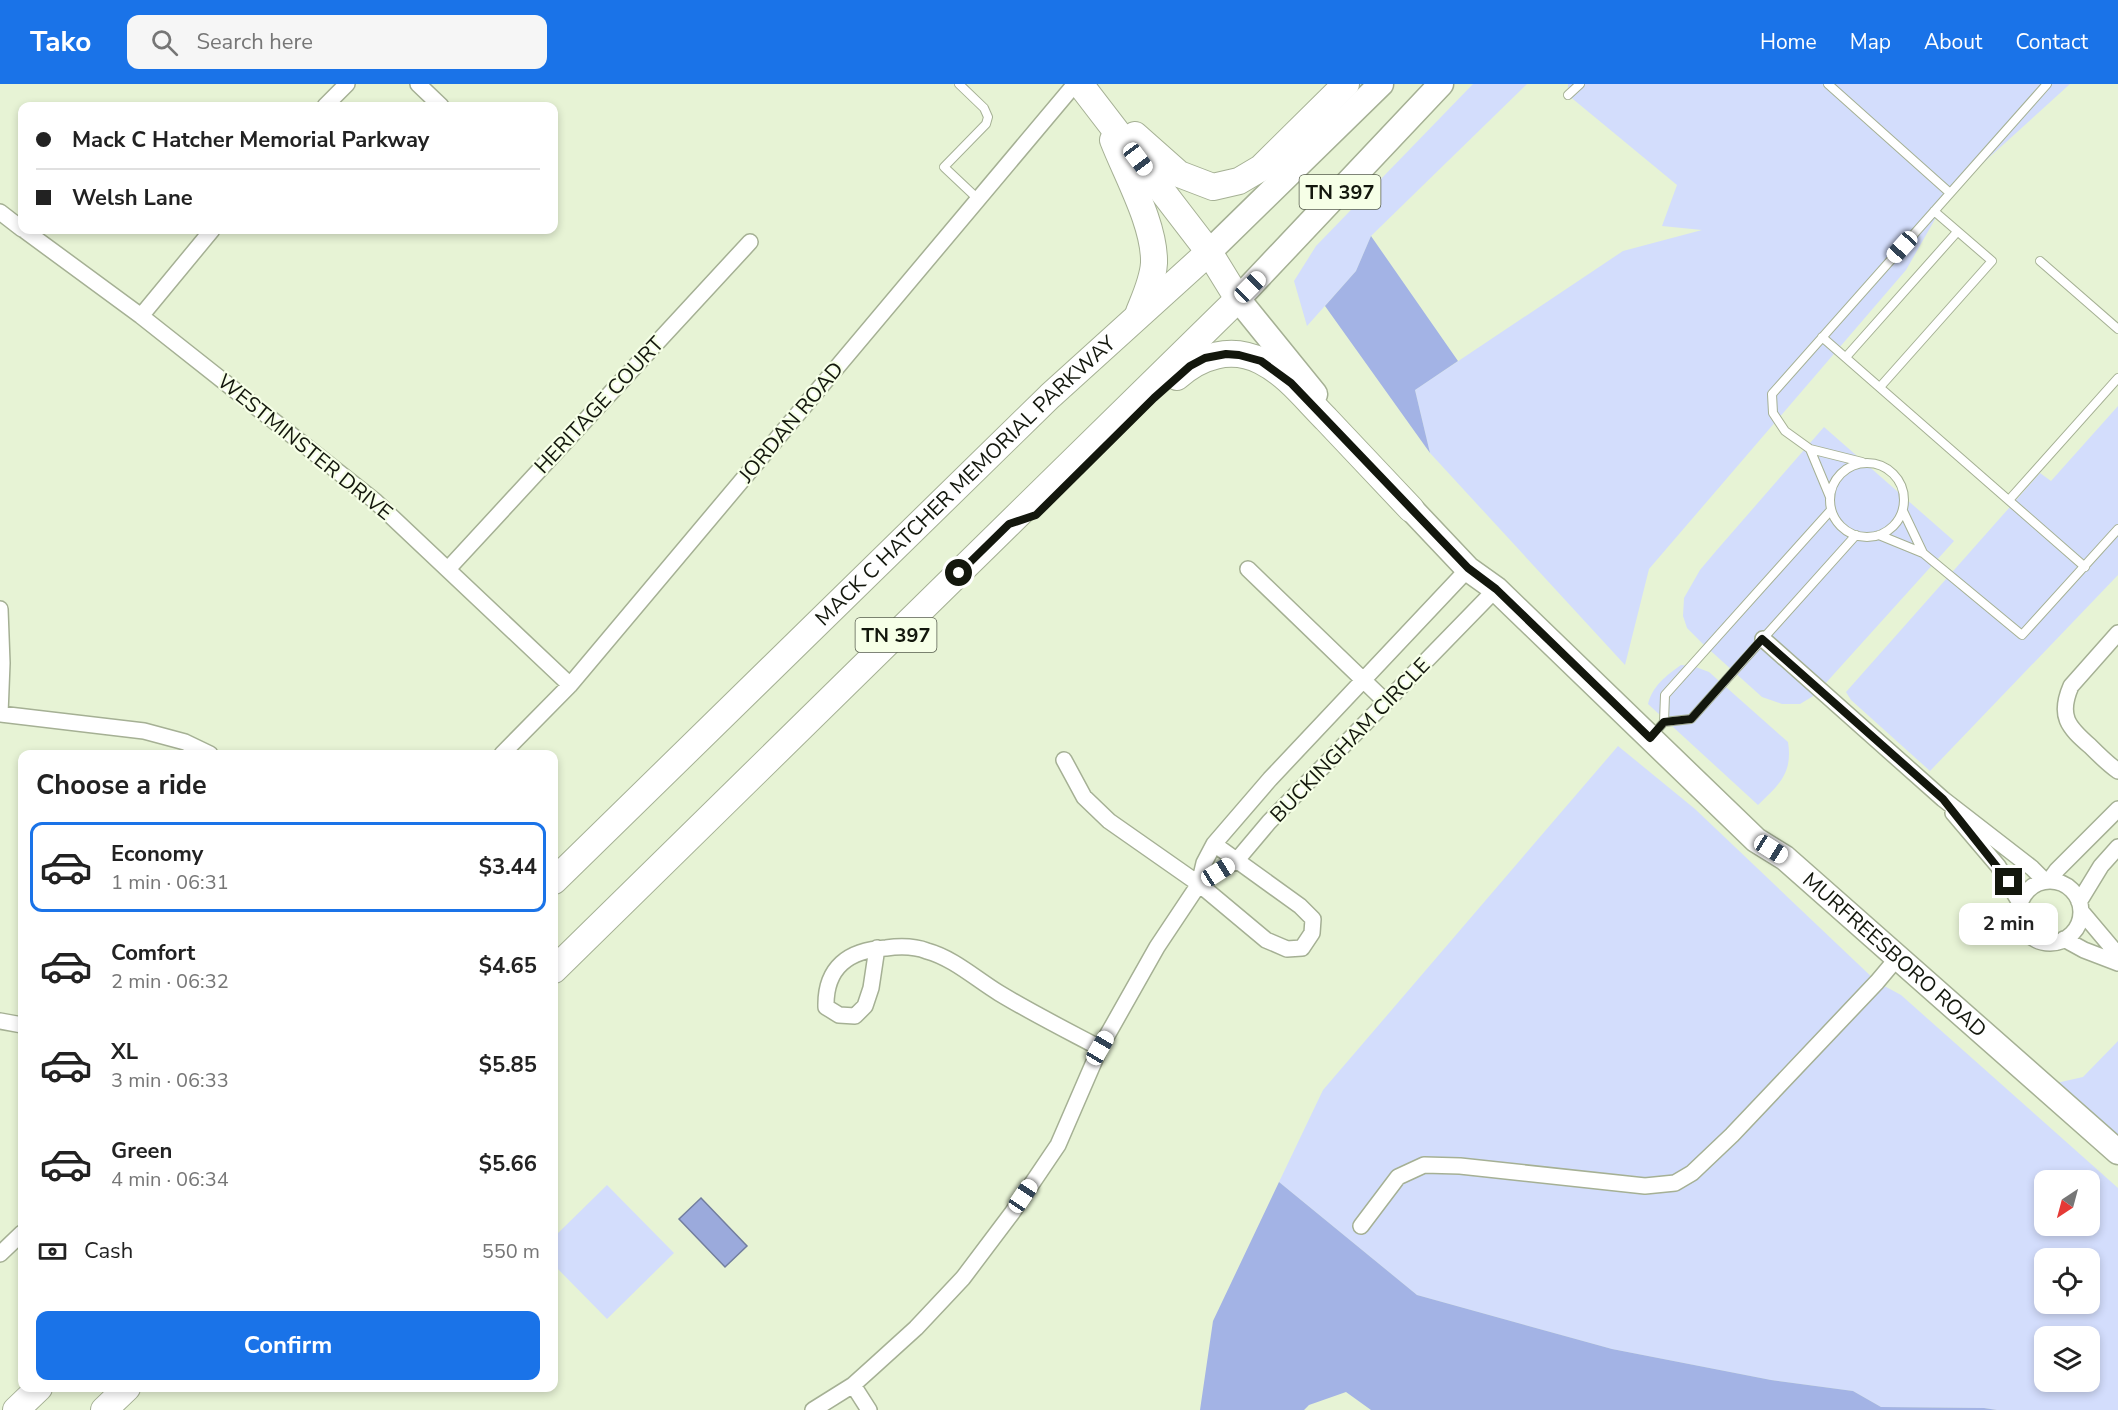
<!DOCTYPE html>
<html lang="en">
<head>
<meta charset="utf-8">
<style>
	body { margin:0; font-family:"Nunito Sans",sans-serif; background:#f6f6f6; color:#222; height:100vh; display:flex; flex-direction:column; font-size:22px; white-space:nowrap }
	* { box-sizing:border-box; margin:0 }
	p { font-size:20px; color:#767676 }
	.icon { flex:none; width:33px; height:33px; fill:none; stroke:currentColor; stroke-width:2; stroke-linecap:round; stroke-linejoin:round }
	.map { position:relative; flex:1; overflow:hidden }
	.drawer { position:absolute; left:18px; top:666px; width:540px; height:642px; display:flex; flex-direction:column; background:#fff; border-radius:12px; box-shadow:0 3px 9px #0003 }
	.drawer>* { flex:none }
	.top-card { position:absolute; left:18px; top:18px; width:540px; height:132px; border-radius:12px; box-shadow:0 3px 9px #0003; display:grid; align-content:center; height:132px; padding:0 18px; background:#fff }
	.needle { width:39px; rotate:216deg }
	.fabs { position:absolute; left:2034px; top:1086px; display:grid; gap:12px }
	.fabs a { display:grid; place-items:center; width:66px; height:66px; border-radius:12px; background:#fff; box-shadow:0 3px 9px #0003; font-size:30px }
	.end { position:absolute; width:27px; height:27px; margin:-14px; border:8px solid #13170d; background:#fff; box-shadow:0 0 0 3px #fff }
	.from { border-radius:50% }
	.bubble { position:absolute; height:42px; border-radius:12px; background:#fff; box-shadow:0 3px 9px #0003; font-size:20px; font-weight:700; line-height:42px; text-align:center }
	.car { position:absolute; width:18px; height:36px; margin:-18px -9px; border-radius:8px; box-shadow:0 0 4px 2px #0007; background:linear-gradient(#fff 24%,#345 0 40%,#fff 0 76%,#345 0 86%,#fff 0) }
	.top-card b { display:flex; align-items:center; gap:21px; height:57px; font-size:22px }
	.top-card b+b { border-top:2px solid #e0e0e0 }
	.top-card i { width:15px; height:15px; background:#222 }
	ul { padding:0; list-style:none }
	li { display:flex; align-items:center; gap:18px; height:90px; margin:0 12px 9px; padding:0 6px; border:3px solid transparent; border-radius:12px }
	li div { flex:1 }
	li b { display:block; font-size:22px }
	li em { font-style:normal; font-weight:700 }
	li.current { border-color:#1a73e8 }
	li>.icon { width:54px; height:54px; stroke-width:1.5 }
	h2 { padding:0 18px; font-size:27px; line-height:72px }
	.pay { display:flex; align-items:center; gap:15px; height:66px; padding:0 18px; font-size:22px }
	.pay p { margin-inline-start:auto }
	.button { display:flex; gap:12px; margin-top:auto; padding:12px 18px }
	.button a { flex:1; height:69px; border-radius:12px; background:#1a73e8; color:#fff; font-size:24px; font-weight:700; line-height:69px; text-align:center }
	header { display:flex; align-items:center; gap:36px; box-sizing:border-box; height:84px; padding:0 30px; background:#1a73e8; color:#fff }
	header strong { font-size:28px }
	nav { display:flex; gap:33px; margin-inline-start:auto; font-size:21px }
	.search { width:420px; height:54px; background:#f6f6f6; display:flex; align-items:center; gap:15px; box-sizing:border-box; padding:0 21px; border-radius:12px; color:#767676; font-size:22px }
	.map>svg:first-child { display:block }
	.green { fill:#d3ddfc; fill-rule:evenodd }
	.forest { fill:#a3b3e5 }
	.water { fill:#9baadc; stroke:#727e9e; stroke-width:1.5 }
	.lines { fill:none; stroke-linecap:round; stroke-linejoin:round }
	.service-casing { stroke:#a5b094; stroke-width:10 }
	.minor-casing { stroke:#a5b094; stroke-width:18 }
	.primary-casing { stroke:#a5b094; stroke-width:27 }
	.trunk-casing { stroke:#a5b094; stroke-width:28 }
	.service { stroke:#fff; stroke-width:8 }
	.minor { stroke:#fff; stroke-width:15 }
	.primary { stroke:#fff; stroke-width:24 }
	.trunk { stroke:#fff; stroke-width:26 }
	.route { stroke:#13170d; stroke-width:8 }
	.labels { text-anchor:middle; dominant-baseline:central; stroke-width:4.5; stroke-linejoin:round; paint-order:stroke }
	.shield { fill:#f6ffe7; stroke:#575d4e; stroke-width:1.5 }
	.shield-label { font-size:20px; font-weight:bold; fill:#13170d }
	.street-label { font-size:21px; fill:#13170d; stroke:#f6ffe7 }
</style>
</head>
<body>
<header>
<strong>Tako</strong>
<div class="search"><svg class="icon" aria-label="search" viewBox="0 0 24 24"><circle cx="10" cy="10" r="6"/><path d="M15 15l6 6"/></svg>Search here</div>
<nav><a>Home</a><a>Map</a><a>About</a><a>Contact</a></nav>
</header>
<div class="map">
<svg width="2118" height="1326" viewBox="0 0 2118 1326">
	<rect width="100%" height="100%" fill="#e7f3d5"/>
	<path class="green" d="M1473,0H1527L1371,152L1356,187L1307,242L1294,197L1316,162Z
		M1568,0H2070L1950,109L1906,186L1649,485L1625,581L1430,369L1415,306L1623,167L1702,146L1662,142L1677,101L1568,11Z
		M2118,322V491L1930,687L1851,616L1846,608L2040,389L2051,397Z
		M1824,343L1954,457L1815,611L1800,620H1782L1762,613L1703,560L1687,544L1683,532L1684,514L1700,486L1716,467Z
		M1681,581L1693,582L1709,588L1788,658C1793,689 1779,701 1758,721L1648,620C1653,601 1666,592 1681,581Z
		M1618,662L1695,725L1877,898L1901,911L2118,1104V1326H1997L1984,1324L1881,1323L1853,1307L1771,1296L1612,1265L1417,1211L1279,1098L1323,1006ZM2044,1096H2090V1142H2044ZM2044,1174H2090V1220H2044ZM2044,1252H2090V1298H2044Z
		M2118,957V1068L2043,1002L2083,993Z
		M607,1101L674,1169L607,1235L554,1181V1153Z"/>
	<path class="forest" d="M1371,152L1458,277L1415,306L1430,369L1325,222L1356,187Z
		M1279,1098L1417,1211L1612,1265L1771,1296L1853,1307L1881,1323L1984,1324L1997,1326H1371L1346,1308L1309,1321L1304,1326H1200L1213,1237Z"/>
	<path class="water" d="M701,1114L747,1162L725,1183L679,1135Z"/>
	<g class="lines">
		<defs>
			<path id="service" d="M959,0L984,24L988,33L986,40L944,83L979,116
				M1828,0L1950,109
				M1568,11L1580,0
				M2040,177L2118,245
				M1822,253L2085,483
				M1846,273L1957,148
				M1880,303L1992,177L1934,127
				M1810,365L1830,413
				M1862,378L1810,365L1785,347L1773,329L1772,310L2047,0
				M1830 416a37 37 0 1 1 74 0a37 37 0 1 1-74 0Z
				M2009,416L2118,294
				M1903,427L1923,469
				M1879,451L1923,469L2022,551L2118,445
				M1664,638L1691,635L1856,451
				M1651,653L1664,638L1665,611L1831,426"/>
			<path id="minor" d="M418,0L441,22
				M325,22L347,0
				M0,128L22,145
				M24,146L141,232L375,417L570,601
				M141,232L212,146
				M448,485L750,158
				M1248,485L1386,618
				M0,525L2,579L0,630
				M2118,549L2071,602C2058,632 2068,643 2090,662C2099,671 2108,680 2118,687
				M1763,555L1943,715L2032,784L2045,797
				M0,630L144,647L185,658L210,670
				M502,670L570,601L1075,0
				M1064,676L1084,713L1109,737L1199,800L1266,856L1287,865L1302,864L1312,849L1313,835L1300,822L1214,760
				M1953,729L1998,782L2020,819
				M2049,797L2057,786L2118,725
				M2019 828a31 31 0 1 1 62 0a31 31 0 1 1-62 0Z
				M1199,800L1237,776L1269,738L1496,505
				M2079,818L2101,782L2118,763
				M2081,827L2118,871
				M2064,855L2084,866L2118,879
				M877,864L871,904L865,922L855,932L839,931L826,923C825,883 849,866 886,864C901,862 914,862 927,867C953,874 976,895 999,909C1032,929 1066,946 1100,964
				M0,937L22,941
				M1361,1142L1398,1093L1424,1081L1460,1082L1645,1102L1675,1099L1692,1089L1732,1051L1877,898L1898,873
				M0,1170L22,1149
				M853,1301L869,1326
				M813,1326L853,1301L873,1283L916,1244L963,1194L1012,1129L1058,1061L1100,964L1157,863L1199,800L1204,779L1214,760L1270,695L1468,485"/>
			<g id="primary">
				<path d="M1209,168L1381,0"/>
				<path d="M1315,310L1238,215L1441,0"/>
				<path id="s1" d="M1398,411L1468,485L1496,505L1756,756L1785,774L2118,1068"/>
			</g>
			<g id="trunk">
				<path d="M1135,51L1179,90L1213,103L1239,97L1261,84L1346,0"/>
				<path d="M1113,56C1127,92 1155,141 1154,179C1153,196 1145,213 1139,228"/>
				<path d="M1177,293C1200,272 1231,262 1261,277C1287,290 1306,315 1326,335C1354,365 1383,395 1411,425"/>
				<path id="s2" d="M554,797L1050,312L1209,168"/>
				<path d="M554,886L1238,215L1209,168L1080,0"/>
				<path d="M16,1326L39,1304"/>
				<path d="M104,1326L127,1304"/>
			</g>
		</defs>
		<use href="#service" class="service-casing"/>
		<use href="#minor" class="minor-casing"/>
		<use href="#primary" class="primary-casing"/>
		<use href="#trunk" class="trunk-casing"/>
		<use href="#service" class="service"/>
		<use href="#minor" class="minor"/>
		<use href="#primary" class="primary"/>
		<use href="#trunk" class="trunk"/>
	</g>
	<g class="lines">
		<path class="route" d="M959,489L1009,440L1036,431L1154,314L1190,282L1205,274L1226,270L1239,271L1261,277L1291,299L1468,484L1496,505L1650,654L1664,638L1691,635L1762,555L1943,715L2009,798"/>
	</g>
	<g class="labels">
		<g class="shield">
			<rect x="1299.5" y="91" width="81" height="34" rx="4.5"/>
			<rect x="855.5" y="534" width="81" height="34" rx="4.5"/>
		</g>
		<g class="shield-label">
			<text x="1340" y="108">TN 397</text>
			<text x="896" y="551">TN 397</text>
		</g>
		<g class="street-label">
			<text transform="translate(599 321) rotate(-47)">HERITAGE COURT</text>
			<text transform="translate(791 338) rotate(-50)">JORDAN ROAD</text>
			<text transform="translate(305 363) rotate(39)">WESTMINSTER DRIVE</text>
			<text stroke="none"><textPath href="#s2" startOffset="574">MACK C HATCHER MEMORIAL PARKWAY</textPath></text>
			<text transform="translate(1350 656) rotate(-46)">BUCKINGHAM CIRCLE</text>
			<text stroke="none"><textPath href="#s1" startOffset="678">MURFREESBORO ROAD</textPath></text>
		</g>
	</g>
</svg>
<div class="fabs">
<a><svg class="needle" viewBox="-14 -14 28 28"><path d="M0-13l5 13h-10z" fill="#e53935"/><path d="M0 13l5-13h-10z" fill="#767676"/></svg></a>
<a><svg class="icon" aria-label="locate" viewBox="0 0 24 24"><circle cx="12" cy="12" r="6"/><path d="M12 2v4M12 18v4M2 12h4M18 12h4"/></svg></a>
<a><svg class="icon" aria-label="layers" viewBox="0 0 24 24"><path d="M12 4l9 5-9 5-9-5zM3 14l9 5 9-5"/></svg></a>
</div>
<i class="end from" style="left:959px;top:489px"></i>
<i class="end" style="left:2009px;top:798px"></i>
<div class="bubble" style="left:1959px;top:819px;width:99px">2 min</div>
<i class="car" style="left:1138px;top:75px;rotate:143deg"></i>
<i class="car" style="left:1902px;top:163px;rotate:222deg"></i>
<i class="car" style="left:1250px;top:203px;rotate:45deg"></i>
<i class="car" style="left:1771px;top:765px;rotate:122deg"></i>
<i class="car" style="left:1218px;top:788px;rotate:58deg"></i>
<i class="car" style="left:1100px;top:964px;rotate:30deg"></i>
<i class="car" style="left:1023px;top:1112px;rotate:34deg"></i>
<div class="top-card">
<b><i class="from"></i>Mack C Hatcher Memorial Parkway</b>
<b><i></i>Welsh Lane</b>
</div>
<section class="drawer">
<h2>Choose a ride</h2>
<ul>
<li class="current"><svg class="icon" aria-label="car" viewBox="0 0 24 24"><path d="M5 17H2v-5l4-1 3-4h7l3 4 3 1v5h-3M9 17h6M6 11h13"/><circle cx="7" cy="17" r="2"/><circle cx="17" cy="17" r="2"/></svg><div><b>Economy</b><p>1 min · 06:31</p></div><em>$3.44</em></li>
<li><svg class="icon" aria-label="car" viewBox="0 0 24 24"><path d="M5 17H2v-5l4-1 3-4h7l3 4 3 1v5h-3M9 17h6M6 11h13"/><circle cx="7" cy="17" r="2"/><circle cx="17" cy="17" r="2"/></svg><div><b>Comfort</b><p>2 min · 06:32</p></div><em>$4.65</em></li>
<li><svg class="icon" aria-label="car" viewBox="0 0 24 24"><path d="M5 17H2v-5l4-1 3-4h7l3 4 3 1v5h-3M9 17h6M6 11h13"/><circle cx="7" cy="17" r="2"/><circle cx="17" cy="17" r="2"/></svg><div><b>XL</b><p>3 min · 06:33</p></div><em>$5.85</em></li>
<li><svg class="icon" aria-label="car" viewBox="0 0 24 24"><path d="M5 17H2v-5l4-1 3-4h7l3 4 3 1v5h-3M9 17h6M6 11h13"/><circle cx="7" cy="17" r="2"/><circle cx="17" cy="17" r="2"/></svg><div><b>Green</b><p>4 min · 06:34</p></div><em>$5.66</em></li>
</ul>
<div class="pay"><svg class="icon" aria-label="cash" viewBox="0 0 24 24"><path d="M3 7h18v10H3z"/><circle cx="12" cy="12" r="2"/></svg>Cash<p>550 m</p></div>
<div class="button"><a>Confirm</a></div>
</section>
</div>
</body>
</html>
